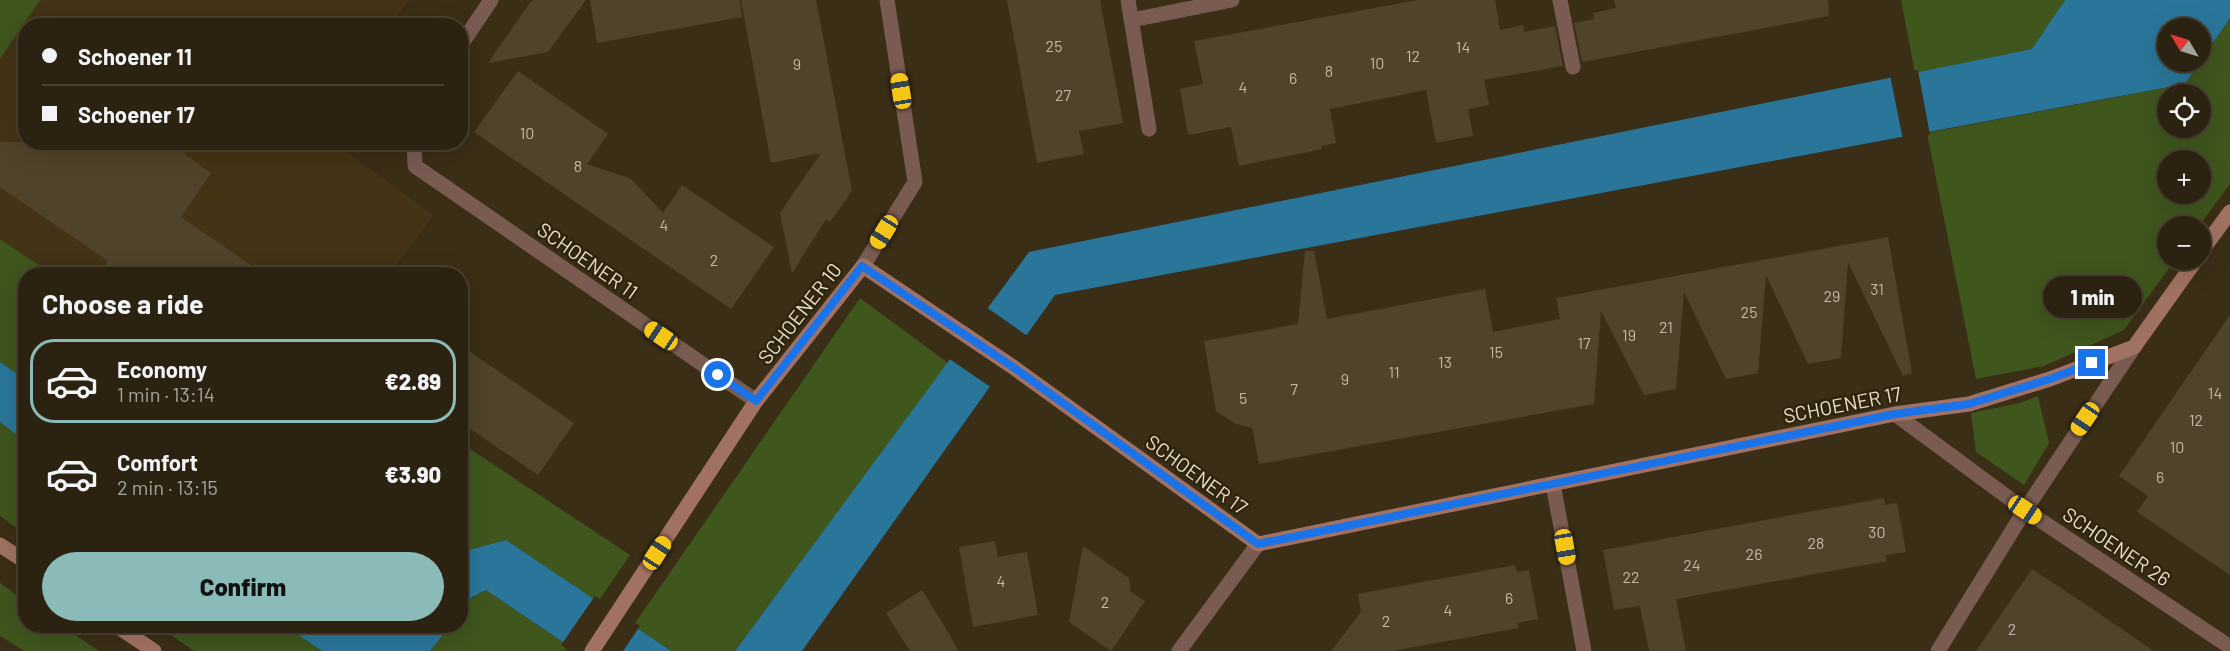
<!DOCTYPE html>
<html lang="en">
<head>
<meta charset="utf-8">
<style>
	body { margin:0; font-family:Barlow,sans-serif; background:#382f1f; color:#f1f3f6; height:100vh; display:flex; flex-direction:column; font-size:22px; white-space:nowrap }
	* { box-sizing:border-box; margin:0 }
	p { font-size:20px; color:#a6a49f }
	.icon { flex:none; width:33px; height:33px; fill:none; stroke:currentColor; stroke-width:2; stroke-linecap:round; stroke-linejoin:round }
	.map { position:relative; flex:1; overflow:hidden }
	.details { position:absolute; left:18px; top:267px; width:450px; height:366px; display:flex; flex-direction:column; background:#2c2211; border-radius:24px; box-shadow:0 6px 24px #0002,0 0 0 2px #483f31 }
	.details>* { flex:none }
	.banner { position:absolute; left:18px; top:18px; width:450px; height:132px; border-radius:24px; box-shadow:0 6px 24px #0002,0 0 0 2px #483f31; display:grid; align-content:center; height:132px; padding:0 24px; background:#2c2211 }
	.needle { width:39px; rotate:308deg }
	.controls { position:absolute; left:2157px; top:18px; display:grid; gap:12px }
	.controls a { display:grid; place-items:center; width:54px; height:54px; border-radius:50%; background:#2c2211; box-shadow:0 6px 24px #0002,0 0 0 2px #483f31; font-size:30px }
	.end { position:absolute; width:27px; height:27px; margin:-14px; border:8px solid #1a73e8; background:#fff; box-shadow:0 0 0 3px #fff }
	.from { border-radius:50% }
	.bubble { position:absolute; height:42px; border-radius:21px; background:#2c2211; box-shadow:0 6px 24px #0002,0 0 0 2px #483f31; font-size:20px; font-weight:800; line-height:42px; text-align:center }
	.car { position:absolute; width:18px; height:36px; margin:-18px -9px; border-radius:8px; box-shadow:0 0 4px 2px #0007; background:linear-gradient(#f5c518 24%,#345 0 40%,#f5c518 0 76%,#345 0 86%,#f5c518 0) }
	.banner b { display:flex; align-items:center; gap:21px; height:57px; font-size:22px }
	.banner b+b { border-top:2px solid #483f31 }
	.banner i { width:15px; height:15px; background:#f1f3f6 }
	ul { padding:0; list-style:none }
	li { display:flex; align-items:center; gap:18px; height:84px; margin:0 12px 9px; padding:0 12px; border:3px solid transparent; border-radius:24px }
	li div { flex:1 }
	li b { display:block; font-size:22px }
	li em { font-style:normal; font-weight:800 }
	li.on { border-color:#8bbbb9 }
	li>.icon { width:54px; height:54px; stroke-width:1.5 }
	h2 { padding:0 24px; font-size:27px; line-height:72px }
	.action { display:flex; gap:12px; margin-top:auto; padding:12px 24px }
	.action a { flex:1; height:69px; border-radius:36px; background:#8bbbb9; color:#111; font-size:24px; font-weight:800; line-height:69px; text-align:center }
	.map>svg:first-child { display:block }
	.built { fill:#443315 }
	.green { fill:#3f561d; fill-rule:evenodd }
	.water { fill:#2a769a; fill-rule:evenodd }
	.pier { fill:#3b2e17 }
	.building { fill:#50432b }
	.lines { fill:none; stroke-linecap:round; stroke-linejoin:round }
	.street { stroke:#795b52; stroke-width:15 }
	.secondary { stroke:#a17264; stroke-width:15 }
	.route { stroke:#1a73e8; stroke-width:8 }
	.labels { text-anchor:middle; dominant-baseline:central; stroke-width:5; stroke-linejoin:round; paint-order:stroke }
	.number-label { font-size:16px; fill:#c1b8a8 }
	.street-label { font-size:20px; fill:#e7dfd1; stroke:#31240d }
</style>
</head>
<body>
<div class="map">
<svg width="2230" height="651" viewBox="0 0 2230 651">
	<rect width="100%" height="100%" fill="#3b2e17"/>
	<path class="built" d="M40,0H409L391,25L26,26V142L334,143L434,215L389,274H52L0,239V59Z"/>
	<path class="green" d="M0,0H40L0,59Z
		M1901,0H2065L2033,49L1915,73Z
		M2230,18V184L2199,226H2168V260H2175L2124,330L2044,366L1976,379L1927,133L2185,84ZM2168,94H2200V128H2168ZM2168,160H2200V194H2168Z
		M0,239L52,274H26L25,379L0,362Z
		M860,298L948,363L735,651H671L633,626Z
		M2038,396L2049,443L2024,485L1976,452L1971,413L2020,403Z
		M0,422L25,441V534L0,516Z
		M461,443L630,555L598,602L506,540L461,552Z
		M0,583L25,601L26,626H62L99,651H24L0,636Z
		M486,590L568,646L565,651H430L450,626H460C461,604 468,599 486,590Z
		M158,626H285L322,651H194Z"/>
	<path class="water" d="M2065,0H2230V18L2185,84L1055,295L802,651H735L1029,252L2032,49ZM2168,28H2200V62H2168Z
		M0,362L25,379V441L0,422Z
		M506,540L671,651H576L486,590L472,597L461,611V552Z
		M285,626H377L381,629L384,626H450L430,651H322Z"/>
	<path class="pier" d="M1918,70L1930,135L1903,140L1890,75Z
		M986,307L1029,337L992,388L948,358Z
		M595,596L640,626L623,651H570L561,645Z"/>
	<path class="building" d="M532,0H586L548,52L488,63Z
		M590,0H740L742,17L597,43Z
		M741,0H816L840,127L852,191L830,222L826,219L792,273L780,213L821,153L771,163Z
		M1007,0H1100L1123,123L1079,131L1084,154L1037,163Z
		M1418,0H1495L1500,30L1523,25L1524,32L1555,26L1563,66L1484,80L1489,105L1468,109L1473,136L1436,143L1426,90L1330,109L1336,143L1321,146L1322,149L1239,166L1231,127L1188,135L1180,89L1203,84L1194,41Z
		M1614,0H1828L1829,16L1582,62L1574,23L1594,19L1593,13L1616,8Z
		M518,71L608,134L587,164L631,179L663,213L682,185L774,247L731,309L474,132Z
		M0,142H192L184,154L211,173L181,217L264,274H98L108,261L0,187Z
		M1888,237L1912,373L1903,376L1848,262L1841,358L1808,364L1766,275L1758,373L1726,379L1684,292L1676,389L1644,395L1601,311L1594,404L1259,464L1252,428L1234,423L1216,411L1204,341L1298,324L1305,251H1314L1327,319L1485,289L1493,332L1560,319L1556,298Z
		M2230,315V575L2137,512L2148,496L2119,476Z
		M460,345L574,423L538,475L460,422Z
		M1884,498L1885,505L1897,503L1906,552L1886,555L1887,561L1676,599L1686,651H1649L1640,606L1614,610L1603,550Z
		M995,541L998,557L1027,552L1038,615L973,627L959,547Z
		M1083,546L1129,578L1131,592L1145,601L1111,651L1069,622Z
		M1515,565L1517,572L1529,570L1538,619L1518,623L1519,628L1393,651H1331L1361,612L1358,594Z
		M2032,569L2088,606L2154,651H1976Z
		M922,590L948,632L958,651H910L886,613Z"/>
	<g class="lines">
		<path class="street" d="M1128,0L1149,129
			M1560,0L1573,67
			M1132,20L1232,0
			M460,46L491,0
			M414,142L415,166L756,401
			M863,266L915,182L887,0
			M1895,414L2025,510L2230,647
			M1553,484L1584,651
			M1179,651L1258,544
			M1938,651L2025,510L2134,347"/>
		<path class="secondary" d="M2200,253L2230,212
			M0,545L26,562
			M117,626L154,651
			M592,651L756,401L863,266L1013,367L1258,544L1895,414L1969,404L2050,379L2134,347L2196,260"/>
	</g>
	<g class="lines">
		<path class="route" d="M718,375L756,401L862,266L1013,367L1258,544L1895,414L1969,404L2050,379L2092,363"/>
	</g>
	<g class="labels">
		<g class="number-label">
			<text x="1054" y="45">25</text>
			<text x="1463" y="46">14</text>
			<text x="1413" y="55">12</text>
			<text x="1377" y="62">10</text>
			<text x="797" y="63">9</text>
			<text x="1329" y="70">8</text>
			<text x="1293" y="77">6</text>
			<text x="1243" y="86">4</text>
			<text x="1063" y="94">27</text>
			<text x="527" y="132">10</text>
			<text x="578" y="165">8</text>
			<text x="664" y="224">4</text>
			<text x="714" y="259">2</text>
			<text x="1877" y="288">31</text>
			<text x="1832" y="295">29</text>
			<text x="1749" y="311">25</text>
			<text x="1666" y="326">21</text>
			<text x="1629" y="334">19</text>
			<text x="1584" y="342">17</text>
			<text x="1496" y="351">15</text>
			<text x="1445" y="361">13</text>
			<text x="1394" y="371">11</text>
			<text x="1345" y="378">9</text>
			<text x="1294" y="388">7</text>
			<text x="2215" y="392">14</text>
			<text x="1243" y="397">5</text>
			<text x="2196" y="419">12</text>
			<text x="2177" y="446">10</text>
			<text x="2160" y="476">6</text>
			<text x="1877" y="531">30</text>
			<text x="1816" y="542">28</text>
			<text x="1754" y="553">26</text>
			<text x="1692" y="564">24</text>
			<text x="1631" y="576">22</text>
			<text x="1001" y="580">4</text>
			<text x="1509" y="597">6</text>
			<text x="1105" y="601">2</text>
			<text x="1448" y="609">4</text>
			<text x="1386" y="620">2</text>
			<text x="2012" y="628">2</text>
		</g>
		<g class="street-label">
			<text transform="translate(588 260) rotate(35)">SCHOENER 11</text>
			<text transform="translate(799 313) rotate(-52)">SCHOENER 10</text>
			<text transform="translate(1842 404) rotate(-11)">SCHOENER 17</text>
			<text transform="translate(1197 474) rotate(36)">SCHOENER 17</text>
			<text transform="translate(2117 546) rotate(34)">SCHOENER 26</text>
		</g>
	</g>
</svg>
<div class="controls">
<a><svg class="needle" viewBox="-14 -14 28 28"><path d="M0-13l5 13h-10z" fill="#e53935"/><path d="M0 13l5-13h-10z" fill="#a6a49f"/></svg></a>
<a><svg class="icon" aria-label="locate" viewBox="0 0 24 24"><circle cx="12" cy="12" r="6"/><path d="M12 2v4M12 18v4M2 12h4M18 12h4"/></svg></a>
<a>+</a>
<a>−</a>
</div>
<i class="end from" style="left:718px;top:375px"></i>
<i class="end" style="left:2092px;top:363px"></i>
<div class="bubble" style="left:2043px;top:276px;width:99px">1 min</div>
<i class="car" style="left:901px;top:91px;rotate:351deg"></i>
<i class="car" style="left:884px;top:232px;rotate:212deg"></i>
<i class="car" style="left:661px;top:336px;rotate:304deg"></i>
<i class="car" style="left:2085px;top:419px;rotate:214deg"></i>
<i class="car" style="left:2025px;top:510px;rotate:124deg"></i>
<i class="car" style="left:1565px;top:547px;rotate:170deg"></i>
<i class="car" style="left:657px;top:553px;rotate:33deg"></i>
<div class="banner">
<b><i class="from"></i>Schoener 11</b>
<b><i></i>Schoener 17</b>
</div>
<section class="details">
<h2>Choose a ride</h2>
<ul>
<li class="on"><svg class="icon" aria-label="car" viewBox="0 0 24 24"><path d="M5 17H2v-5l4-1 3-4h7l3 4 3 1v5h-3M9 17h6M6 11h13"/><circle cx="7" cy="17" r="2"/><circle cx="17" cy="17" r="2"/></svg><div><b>Economy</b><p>1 min · 13:14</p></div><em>€2.89</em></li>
<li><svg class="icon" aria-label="car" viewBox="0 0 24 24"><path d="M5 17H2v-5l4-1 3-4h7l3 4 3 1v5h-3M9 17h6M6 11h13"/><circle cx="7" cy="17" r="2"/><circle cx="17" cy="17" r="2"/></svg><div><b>Comfort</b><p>2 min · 13:15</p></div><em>€3.90</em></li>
</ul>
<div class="action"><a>Confirm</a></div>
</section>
</div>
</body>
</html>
